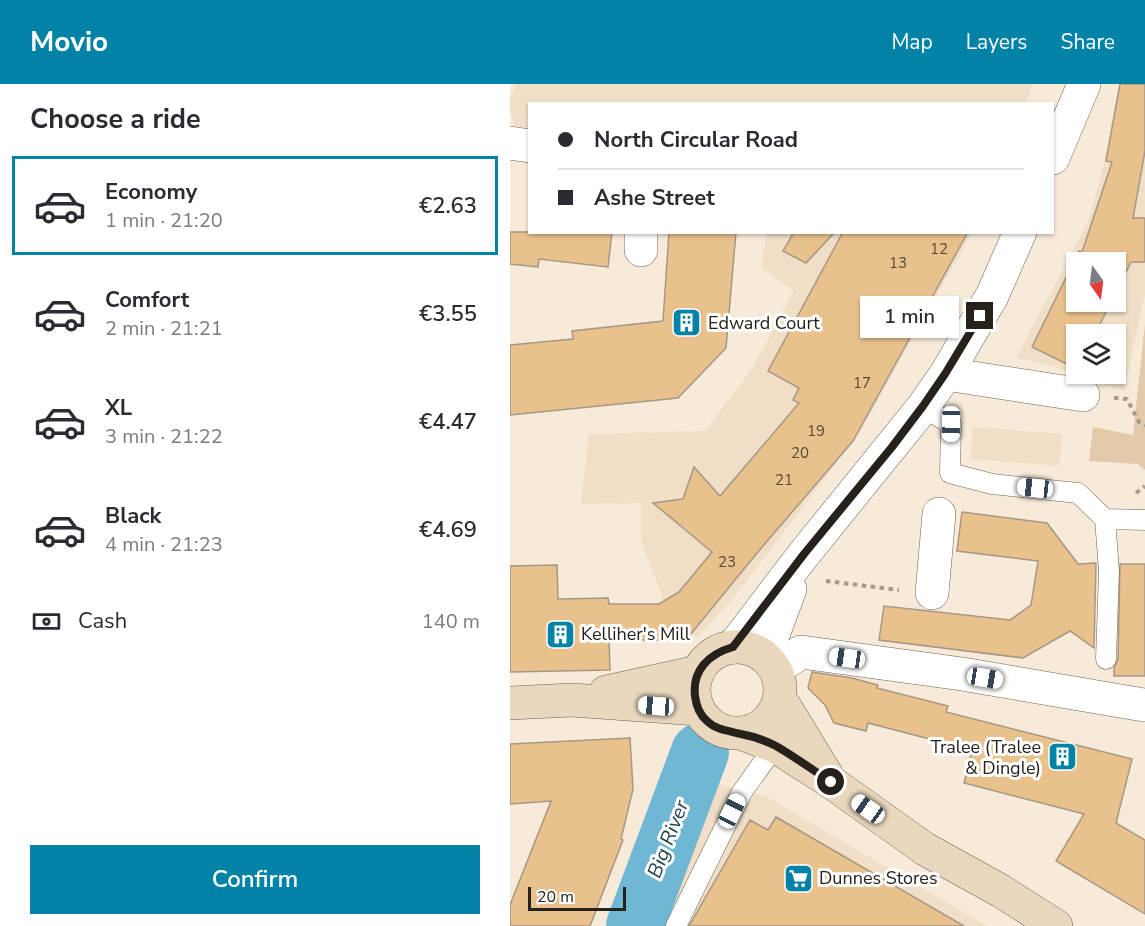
<!DOCTYPE html>
<html lang="en">
<head>
<meta charset="utf-8">
<style>
	body { margin:0; font-family:"Nunito Sans",sans-serif; background:#f2f2f3; color:#2b2b33; height:100vh; display:flex; flex-direction:column; font-size:22px; white-space:nowrap }
	* { box-sizing:border-box; margin:0 }
	p { font-size:20px; color:#7c7c81 }
	.icon { flex:none; width:33px; height:33px; fill:none; stroke:currentColor; stroke-width:2; stroke-linecap:round; stroke-linejoin:round }
	.map { position:relative; flex:1; overflow:hidden }
	.sheet { display:flex; flex-direction:column; background:#fff; width:510px }
	.sheet>* { flex:none }
	.top-card { position:absolute; left:18px; top:18px; width:526px; height:132px; border-radius:0px; box-shadow:0 2px 4px #0004; display:grid; align-content:center; height:132px; padding:0 30px; background:#fff }
	.needle { width:39px; rotate:166deg }
	.buttons { position:absolute; left:556px; top:168px; display:grid; gap:12px }
	.buttons a { display:grid; place-items:center; width:60px; height:60px; border-radius:0px; background:#fff; box-shadow:0 2px 4px #0004; font-size:30px }
	.scale { position:absolute; left:18px; bottom:15px; width:98px; box-sizing:border-box; padding-left:6px; border:3px solid #26211b; border-top:0; font-size:16px; line-height:21px; white-space:nowrap; color:#26211b; -webkit-text-stroke:4px #fff; paint-order:stroke }
	.end { position:absolute; width:27px; height:27px; margin:-14px; border:8px solid #26211b; background:#fff; box-shadow:0 0 0 3px #fff }
	.from { border-radius:50% }
	.bubble { position:absolute; height:42px; border-radius:0px; background:#fff; box-shadow:0 2px 4px #0004; font-size:20px; font-weight:600; line-height:42px; text-align:center }
	.car { position:absolute; width:18px; height:36px; margin:-18px -9px; border-radius:8px; box-shadow:0 0 4px 2px #0007; background:linear-gradient(#fff 24%,#345 0 40%,#fff 0 76%,#345 0 86%,#fff 0) }
	.top-card b { display:flex; align-items:center; gap:21px; height:57px; font-size:22px }
	.top-card b+b { border-top:2px solid #e1e1e2 }
	.top-card i { width:15px; height:15px; background:#2b2b33 }
	ul { padding:0; list-style:none }
	li { display:flex; align-items:center; gap:18px; height:99px; margin:0 12px 9px; padding:0 18px; border:3px solid transparent; border-radius:0px }
	li div { flex:1 }
	li b { display:block; font-size:22px }
	li em { font-style:normal; font-weight:600 }
	li.current { border-color:#0083a6 }
	li>.icon { width:54px; height:54px; stroke-width:1.5 }
	h2 { padding:0 30px; font-size:27px; line-height:72px }
	.pay { display:flex; align-items:center; gap:15px; height:66px; padding:0 30px; font-size:22px }
	.pay p { margin-inline-start:auto }
	.primary-button { display:flex; gap:12px; margin-top:auto; padding:12px 30px }
	.primary-button a { flex:1; height:69px; border-radius:0px; background:#0083a6; color:#fff; font-size:24px; font-weight:600; line-height:69px; text-align:center }
	header { display:flex; align-items:center; gap:36px; box-sizing:border-box; height:84px; padding:0 30px; background:#0083a6; color:#fff }
	header strong { font-size:28px }
	nav { display:flex; gap:33px; margin-inline-start:auto; font-size:21px }
	main { display:flex; flex:1; min-height:0 }
	.map>svg:first-child { display:block }
	.built { fill:#f0dec6; fill-rule:evenodd }
	.green { fill:#e1c9a9 }
	.lines { fill:none; stroke-linecap:round; stroke-linejoin:round }
	.river { stroke:#70b7d3; stroke-width:58 }
	.building { fill:#e9c18c; stroke:#a49786; stroke-width:1.5 }
	.service-casing { stroke:#6c6151; stroke-width:21 }
	.minor-casing { stroke:#6c6151; stroke-width:34 }
	.tertiary-casing { stroke:#6c6151; stroke-width:34 }
	.secondary-casing { stroke:#6c6151; stroke-width:34 }
	.path { stroke:#a59a8d; stroke-width:4; stroke-dasharray:4.5 4.5; stroke-linecap:butt }
	.service { stroke:#fff; stroke-width:20 }
	.minor { stroke:#fff; stroke-width:33 }
	.tertiary { stroke:#fff; stroke-width:33 }
	.secondary { stroke:#e9d8be; stroke-width:33 }
	.route { stroke:#26211b; stroke-width:8 }
	.labels { text-anchor:middle; dominant-baseline:central; stroke-width:6; stroke-linejoin:round; paint-order:stroke }
	.number-label { font-size:15px; fill:#574937 }
	.poi-label { font-size:18px; fill:#26211b; stroke:#fff; text-anchor:start }
	.water-label { font-size:20px; font-style:italic; fill:#1c3e4b; stroke:#fff }
</style>
</head>
<body>
<header>
<strong>Movio</strong>
<nav><a>Map</a><a>Layers</a><a>Share</a></nav>
</header>
<main>
<section class="sheet">
<h2>Choose a ride</h2>
<ul>
<li class="current"><svg class="icon" aria-label="car" viewBox="0 0 24 24"><path d="M5 17H2v-5l4-1 3-4h7l3 4 3 1v5h-3M9 17h6M6 11h13"/><circle cx="7" cy="17" r="2"/><circle cx="17" cy="17" r="2"/></svg><div><b>Economy</b><p>1 min · 21:20</p></div><em>€2.63</em></li>
<li><svg class="icon" aria-label="car" viewBox="0 0 24 24"><path d="M5 17H2v-5l4-1 3-4h7l3 4 3 1v5h-3M9 17h6M6 11h13"/><circle cx="7" cy="17" r="2"/><circle cx="17" cy="17" r="2"/></svg><div><b>Comfort</b><p>2 min · 21:21</p></div><em>€3.55</em></li>
<li><svg class="icon" aria-label="car" viewBox="0 0 24 24"><path d="M5 17H2v-5l4-1 3-4h7l3 4 3 1v5h-3M9 17h6M6 11h13"/><circle cx="7" cy="17" r="2"/><circle cx="17" cy="17" r="2"/></svg><div><b>XL</b><p>3 min · 21:22</p></div><em>€4.47</em></li>
<li><svg class="icon" aria-label="car" viewBox="0 0 24 24"><path d="M5 17H2v-5l4-1 3-4h7l3 4 3 1v5h-3M9 17h6M6 11h13"/><circle cx="7" cy="17" r="2"/><circle cx="17" cy="17" r="2"/></svg><div><b>Black</b><p>4 min · 21:23</p></div><em>€4.69</em></li>
</ul>
<div class="pay"><svg class="icon" aria-label="cash" viewBox="0 0 24 24"><path d="M3 7h18v10H3z"/><circle cx="12" cy="12" r="2"/></svg>Cash<p>140 m</p></div>
<div class="primary-button"><a>Confirm</a></div>
</section>
<div class="map">
<svg width="635" height="842" viewBox="0 0 635 842">
	<rect width="100%" height="100%" fill="#f8ead8"/>
	<path class="built" d="M7,0H522L516,20H20L19,44L5,42L0,25V13Z
		M609,0H635V211L614,307L538,281L506,274L579,136L594,78ZM567,178H606V218H567ZM567,250H606V290H567Z
		M256,149H462L350,348L223,515L187,553L160,533L131,457V419L71,420L79,350L195,347L240,288L284,207L252,184Z
		M463,343L552,350L549,382L461,375Z
		M197,697L257,713L477,842H145Z"/>
	<path class="green" d="M635,240V386L628,380L579,377L583,343L623,351Z"/>
	<g class="lines">
		<path class="river" d="M125,842L190,668"/>
	</g>
	<path class="building" d="M610,0H635V67L623,134H635V178H621L606,208V178H567V218H601L585,250H567V285L522,263L569,167L572,168L602,78L596,77Z
		M0,148H102L98,183L29,175L28,183L0,180Z
		M159,148H226L216,264L168,314L0,331V261L63,255L62,247L153,237Z
		M284,148H325L296,179L273,167Z
		M333,148H458L343,357L247,469L176,556H99L100,586L0,588V482L47,481L48,515L98,514L99,520H149L169,508L202,468L143,419L173,415L184,383L210,412L289,319L283,316L289,304L258,287Z
		M452,428L537,439L568,480L586,479L584,564L560,547L513,574L369,556L374,522L500,536L521,521L528,477L447,467Z
		M610,480H635V592H604V584L608,575Z
		M302,588L342,594L368,601L367,604L438,622L436,628L622,675L606,739L635,756V830L546,777L574,730L454,699L462,666L358,639L356,647L324,639L315,621L298,604Z
		M120,654L123,705L111,755L113,756L80,842H0V821L41,717L0,720V660Z
		M266,733L454,842H179L240,736L258,746Z"/>
	<g class="lines">
		<defs>
			<path id="service" d="M413,323L441,340L440,389L482,400L568,409L595,435L635,436
				M595,435L599,487L596,575
				M166,842L232,708L265,662"/>
			<path id="minor" d="M0,59L20,62
				M131,166V148
				M436,290L573,311
				M422,509L429,430
				M266,585L291,568L452,590L634,621"/>
			<path id="tertiary" d="M543,74L574,0
				M223,563L294,470L413,323L436,290L482,212L510,148
				M255,572L280,505"/>
			<path id="secondary" d="M184 606a43 43 0 1 1 86 0a43 43 0 1 1-86 0Z
				M96,608L187,588
				M270,615L316,690
				M0,619L62,616L188,625
				M230,649L265,662L321,698L415,765L491,807L546,842"/>
		</defs>
		<use href="#service" class="service-casing"/>
		<use href="#minor" class="minor-casing"/>
		<use href="#tertiary" class="tertiary-casing"/>
		<use href="#secondary" class="secondary-casing"/>
		<path class="path" d="M604,314L617,315L629,338L635,342
			M626,409L635,402
			M316,497L389,506"/>
		<use href="#service" class="service"/>
		<use href="#minor" class="minor"/>
		<use href="#tertiary" class="tertiary"/>
		<use href="#secondary" class="secondary"/>
	</g>
	<g class="lines">
		<path class="route" d="M321,698C303,686 285,673 266,662C256,657 242,652 231,650C219,647 206,646 197,637C190,631 186,621 185,612C182,586 199,570 223,563L294,470L382,363L413,322L435,290L470,232"/>
	</g>
	<defs>
		<symbol id="building-square" viewBox="-11 -11 22 22"><rect x="-9" y="-9" width="18" height="18" rx="4" fill="#0083a6" stroke="#fff"/><path d="M-4-6H4V6H1V3H-1V6H-4ZM-2.5-4.3h1.7v1.8h-1.7ZM.8-4.3h1.7v1.8H.8ZM-2.5-1h1.7V.8h-1.7ZM.8-1h1.7V.8H.8Z" fill="#fff"/></symbol>
		<symbol id="supermarket-square" viewBox="-11 -11 22 22"><rect x="-9" y="-9" width="18" height="18" rx="4" fill="#0083a6" stroke="#fff"/><path d="M-6-5.5h2.5l.6 2H6L4.5 2H-2.5L-4.4-4H-6ZM-1.5 3.2a1.3 1.3 0 1 0 .1 0ZM3 3.2a1.3 1.3 0 1 0 .1 0Z" fill="#fff"/></symbol>
	</defs>
	<g fill-rule="evenodd">
		<use href="#building-square" x="160" y="222" width="33" height="33"/>
		<use href="#building-square" x="34" y="534" width="33" height="33"/>
		<use href="#building-square" x="536" y="656" width="33" height="33"/>
		<use href="#supermarket-square" x="272" y="778" width="33" height="33"/>
	</g>
	<g class="labels">
		<g class="number-label">
			<text x="429" y="165">12</text>
			<text x="388" y="179">13</text>
			<text x="352" y="299">17</text>
			<text x="306" y="347">19</text>
			<text x="290" y="369">20</text>
			<text x="274" y="396">21</text>
			<text x="217" y="478">23</text>
		</g>
		<g class="poi-label">
			<text x="198" y="239">Edward Court</text>
			<text x="71" y="550">Kelliher's Mill</text>
			<text x="531" y="663" text-anchor="end">Tralee (Tralee<tspan x="531" dy="21">&amp; Dingle)</tspan></text>
			<text x="309" y="794">Dunnes Stores</text>
		</g>
		<g class="water-label">
			<text transform="translate(158 755) rotate(-69)">Big River</text>
		</g>
	</g>
</svg>
<div class="buttons">
<a><svg class="needle" viewBox="-14 -14 28 28"><path d="M0-13l5 13h-10z" fill="#e53935"/><path d="M0 13l5-13h-10z" fill="#7c7c81"/></svg></a>
<a><svg class="icon" aria-label="layers" viewBox="0 0 24 24"><path d="M12 4l9 5-9 5-9-5zM3 14l9 5 9-5"/></svg></a>
</div>
<div class="scale">20 m</div>
<i class="end from" style="left:321px;top:698px"></i>
<i class="end" style="left:470px;top:232px"></i>
<div class="bubble" style="left:350px;top:212px;width:99px">1 min</div>
<i class="car" style="left:441px;top:340px;rotate:181deg"></i>
<i class="car" style="left:525px;top:404px;rotate:276deg"></i>
<i class="car" style="left:337px;top:574px;rotate:278deg"></i>
<i class="car" style="left:475px;top:594px;rotate:99deg"></i>
<i class="car" style="left:146px;top:622px;rotate:274deg"></i>
<i class="car" style="left:358px;top:725px;rotate:305deg"></i>
<i class="car" style="left:222px;top:727px;rotate:26deg"></i>
<div class="top-card">
<b><i class="from"></i>North Circular Road</b>
<b><i></i>Ashe Street</b>
</div>
</div>
</main>
</body>
</html>
